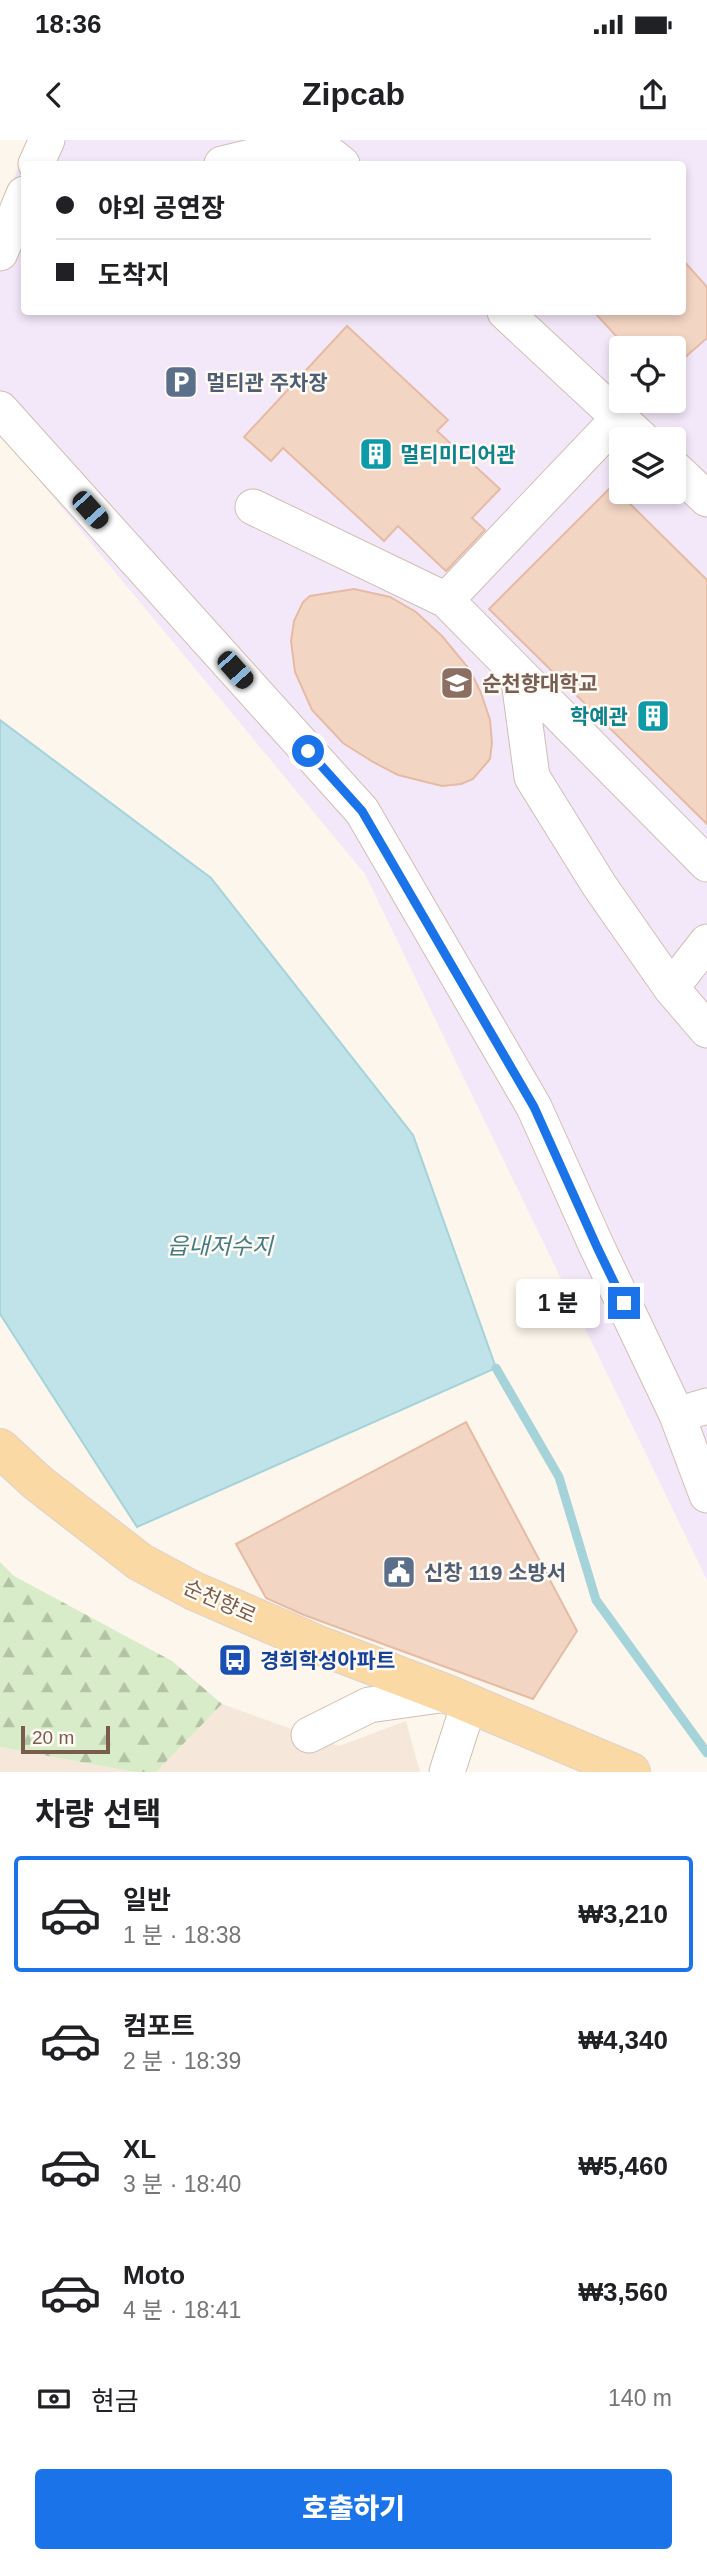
<!DOCTYPE html>
<html lang="ko">
<head>
<meta charset="utf-8">
<style>
	body { margin:0; font-family:Helvetica,"Noto Sans KR",sans-serif; background:#f6f6f6; color:#202124; height:100vh; display:flex; flex-direction:column; font-size:26px; white-space:nowrap }
	* { box-sizing:border-box; margin:0 }
	p { font-size:23px; color:#757577 }
	.icon { flex:none; width:38px; height:38px; fill:none; stroke:currentColor; stroke-width:2; stroke-linecap:round; stroke-linejoin:round }
	.map { position:relative; height:1632px; overflow:hidden }
	.drawer { display:flex; flex-direction:column; background:#fff; flex:1 }
	.drawer>* { flex:none }
	.hud { position:absolute; left:21px; top:21px; width:665px; height:154px; border-radius:7px; box-shadow:0 4px 10px #0003; display:grid; align-content:center; height:154px; padding:0 35px; background:#fff }
	.controls { position:absolute; left:609px; top:196px; display:grid; gap:14px }
	.controls a { display:grid; place-items:center; width:77px; height:77px; border-radius:7px; background:#fff; box-shadow:0 4px 10px #0003; font-size:35px }
	.scale { position:absolute; left:21px; bottom:18px; width:89px; box-sizing:border-box; padding-left:7px; border:4px solid #7a5c4d; border-top:0; font-size:19px; line-height:24px; white-space:nowrap; color:#7a5c4d; -webkit-text-stroke:5px #fffaf3; paint-order:stroke }
	.end { position:absolute; width:32px; height:32px; margin:-16px; border:9px solid #1a73e8; background:#fff; box-shadow:0 0 0 4px #fff }
	.from { border-radius:50% }
	.bubble { position:absolute; height:49px; border-radius:7px; background:#fff; box-shadow:0 4px 10px #0003; font-size:23px; font-weight:800; line-height:49px; text-align:center }
	.car { position:absolute; width:21px; height:42px; margin:-21px -10px; border-radius:9px; box-shadow:0 0 5px 2px #0007; background:linear-gradient(#222 24%,#8ab4d8 0 40%,#222 0 76%,#8ab4d8 0 86%,#222 0) }
	.hud b { display:flex; align-items:center; gap:24px; height:66px; font-size:26px }
	.hud b+b { border-top:2px solid #e0e0e0 }
	.hud i { width:18px; height:18px; background:#202124 }
	ul { padding:0; list-style:none }
	li { display:flex; align-items:center; gap:21px; height:116px; margin:0 14px 10px; padding:0 21px; border:4px solid transparent; border-radius:7px }
	li div { flex:1 }
	li b { display:block; font-size:26px }
	li em { font-style:normal; font-weight:800 }
	li.current { border-color:#1a73e8 }
	li>.icon { width:63px; height:63px; stroke-width:1.5 }
	h2 { padding:0 35px; font-size:32px; line-height:84px }
	.pay { display:flex; align-items:center; gap:18px; height:77px; padding:0 35px; font-size:26px }
	.pay p { margin-inline-start:auto }
	.primary-button { display:flex; gap:14px; margin-top:auto; padding:14px 35px }
	.primary-button a { flex:1; height:80px; border-radius:7px; background:#1a73e8; color:#fff; font-size:28px; font-weight:800; line-height:80px; text-align:center }
	.status { display:flex; justify-content:space-between; align-items:center; height:49px; padding:0 35px; background:#fff; direction:ltr }
	.status svg { height:19px; fill:currentColor }
	header { display:flex; justify-content:space-between; align-items:center; height:91px; padding:0 35px; background:#fff; font-size:32px; font-weight:800 }
	.map>svg:first-child { display:block }
	.residential { fill:#f5e8da }
	.education { fill:#f3e8fa; fill-rule:evenodd }
	.forest { fill:url(#forest-firs) }
	.water { fill:#bfe3e8; stroke:#a5d3da; stroke-width:2 }
	.lines { fill:none; stroke-linecap:round; stroke-linejoin:round }
	.stream { stroke:#a5d3da; stroke-width:9 }
	.building { fill:#f3d5c3; stroke:#e6bba3; stroke-width:2 }
	.minor-casing { stroke:#d1beb0; stroke-width:37 }
	.major-casing { stroke:#dad1cd; stroke-width:40 }
	.minor { stroke:#fff; stroke-width:35 }
	.major { stroke:#fbd9a5; stroke-width:38 }
	.route { stroke:#1a73e8; stroke-width:9 }
	.labels { text-anchor:middle; dominant-baseline:central; stroke-width:5; stroke-linejoin:round; paint-order:stroke }
	.service-label { font-size:21px; font-weight:bold; fill:#4e5e75; stroke:#fffaf3; text-anchor:start }
	.culture-label { font-size:21px; font-weight:bold; fill:#0d838f; stroke:#fffaf3; text-anchor:start }
	.education-label { font-size:21px; font-weight:bold; fill:#785e54; stroke:#fffaf3; text-anchor:start }
	.street-label { font-size:21px; fill:#7a5c4d; stroke:#fffaf3 }
	.transit-label { font-size:21px; font-weight:bold; fill:#164399; stroke:#fffaf3; text-anchor:start }
	.water-label { font-size:23px; font-style:italic; fill:#437c86; stroke:#fffaf3 }
</style>
</head>
<body>
<div class="status"><b>18:36</b><svg viewBox="0 0 49 12"><path d="M0 12V9h3v3zM5 12V6h3v6zM10 12V3h3v9zM15 12V0h3v12zM26 1h20v11H26zM47 4h2v5h-2z"/></svg></div>
<header><svg class="icon" aria-label="back" viewBox="0 0 24 24"><path d="M15 5l-7 7 7 7"/></svg>Zipcab<svg class="icon" aria-label="share" viewBox="0 0 24 24"><path d="M12 15V3M7 8l5-5 5 5M5 13v7h14v-7"/></svg></header>
<div class="map">
<svg width="707" height="1632" viewBox="0 0 707 1632">
	<defs>
		<pattern id="forest-firs" width="22" height="20" patternUnits="userSpaceOnUse" patternTransform="scale(1.75)"><rect width="22" height="20" fill="#d8ecc9"/><path d="M5 1l3.5 6h-7zM16 11l3.5 6h-7z" fill="#b4c2a5"/></pattern>
	</defs>
	<rect width="100%" height="100%" fill="#fdf6ec"/>
	<path class="residential" d="M222,1564L339,1606L406,1581L420,1632H156Z
		M0,1607L134,1632H0Z"/>
	<path class="education" d="M30,0H707V1440L365,734L0,293V72ZM24,24H682V172H24ZM621,208H674V261H621ZM621,299H674V352H621Z"/>
	<path class="forest" d="M0,1422L14,1436L172,1521L222,1564L156,1632H134L0,1607Z"/>
	<path class="water" d="M0,580L211,738L413,995L496,1228L137,1387L0,1174Z"/>
	<g class="lines">
		<path class="stream" d="M496,1228L559,1337L596,1460L707,1613"/>
	</g>
	<path class="building" d="M682,119L707,147V198L674,227V208H627L594,172H682Z
		M347,186L448,280L437,291L500,349L472,378L485,390L446,431L398,386L384,401L283,308L271,321L244,297Z
		M612,346L707,440V684L489,469Z
		M354,449L390,457L416,472L442,496L470,530L481,553L490,580L492,603L490,619L473,639L461,644L442,646L398,635L373,622L343,603L312,570L295,532L291,501L294,481L303,462L310,456Z
		M466,1282L577,1491L533,1559L304,1475L266,1458L236,1404Z"/>
	<g class="lines">
		<defs>
			<path id="minor" d="M314,2L342,24
				M36,24L47,0
				M222,24L314,2
				M0,113L24,54
				M0,269L362,671L534,967L597,1107L677,1275L707,1355
				M619,278L642,299
				M674,328L707,359
				M253,367L446,460L619,278L505,172
				M446,460L707,724
				M518,533L532,637L599,745L671,848L707,802
				M671,848L707,890
				M677,1275L707,1266
				M309,1595L369,1565L447,1554
				M447,1632L469,1564"/>
			<path id="major" d="M0,1308L38,1343L140,1422L194,1451L321,1506L447,1554L631,1632"/>
		</defs>
		<use href="#minor" class="minor-casing"/>
		<use href="#major" class="major-casing"/>
		<use href="#minor" class="minor"/>
		<use href="#major" class="major"/>
	</g>
	<g class="lines">
		<path class="route" d="M308,611L362,671L534,967L597,1107L624,1163"/>
	</g>
	<defs>
		<symbol id="parking-square" viewBox="-11 -11 22 22"><rect x="-9" y="-9" width="18" height="18" rx="4" fill="#5c6f8a" stroke="#fffaf3"/><path d="M-3.5-5.5H1a3.5 3.5 0 0 1 0 7H-1V5.5H-3.5ZM-1-3.4V-.6H.8a1.4 1.4 0 0 0 0-2.8Z" fill="#fff"/></symbol>
		<symbol id="building-square" viewBox="-11 -11 22 22"><rect x="-9" y="-9" width="18" height="18" rx="4" fill="#0f9aa8" stroke="#fffaf3"/><path d="M-4-6H4V6H1V3H-1V6H-4ZM-2.5-4.3h1.7v1.8h-1.7ZM.8-4.3h1.7v1.8H.8ZM-2.5-1h1.7V.8h-1.7ZM.8-1h1.7V.8H.8Z" fill="#fff"/></symbol>
		<symbol id="university-square" viewBox="-11 -11 22 22"><rect x="-9" y="-9" width="18" height="18" rx="4" fill="#8d6e63" stroke="#fffaf3"/><path d="M0-5L7-2L0 1L-7-2ZM-4 1L0 2.5L4 1V4Q0 6-4 4Z" fill="#fff"/></symbol>
		<symbol id="civic-square" viewBox="-11 -11 22 22"><rect x="-9" y="-9" width="18" height="18" rx="4" fill="#5c6f8a" stroke="#fffaf3"/><path d="M-.6-6.5H3V-4.5H.6V-3L4-1V1h2V6H-6V1h2V-1L-.6-3ZM-1.2 2.5V6h2.4V2.5Z" fill="#fff"/></symbol>
		<symbol id="bus-square" viewBox="-11 -11 22 22"><rect x="-9" y="-9" width="18" height="18" rx="4" fill="#1a4fb4" stroke="#fffaf3"/><path d="M-5-6H5V4H4V6H2V4H-2V6H-4V4H-5ZM-3.5-4V0h7V-4ZM-3.5 1.2v1.5H-2V1.2ZM2 1.2v1.5H3.5V1.2Z" fill="#fff"/></symbol>
	</defs>
	<g fill-rule="evenodd">
		<use href="#parking-square" x="162" y="223" width="38" height="38"/>
		<use href="#building-square" x="357" y="295" width="38" height="38"/>
		<use href="#university-square" x="438" y="524" width="38" height="38"/>
		<use href="#building-square" x="634" y="557" width="38" height="38"/>
		<use href="#civic-square" x="380" y="1413" width="38" height="38"/>
		<use href="#bus-square" x="216" y="1501" width="38" height="38"/>
	</g>
	<g class="labels">
		<g class="service-label">
			<text x="206" y="242">멀티관 주차장</text>
			<text x="424" y="1432">신창 119 소방서</text>
		</g>
		<g class="culture-label">
			<text x="400" y="314">멀티미디어관</text>
			<text x="628" y="576" text-anchor="end">학예관</text>
		</g>
		<g class="education-label">
			<text x="482" y="543">순천향대학교</text>
		</g>
		<g class="street-label">
			<text transform="translate(220 1461) rotate(24)">순천향로</text>
		</g>
		<g class="transit-label">
			<text x="260" y="1520">경희학성아파트</text>
		</g>
		<g class="water-label">
			<text x="220" y="1106">읍내저수지</text>
		</g>
	</g>
</svg>
<div class="controls">
<a><svg class="icon" aria-label="locate" viewBox="0 0 24 24"><circle cx="12" cy="12" r="6"/><path d="M12 2v4M12 18v4M2 12h4M18 12h4"/></svg></a>
<a><svg class="icon" aria-label="layers" viewBox="0 0 24 24"><path d="M12 4l9 5-9 5-9-5zM3 14l9 5 9-5"/></svg></a>
</div>
<div class="scale">20 m</div>
<i class="end from" style="left:308px;top:611px"></i>
<i class="end" style="left:624px;top:1163px"></i>
<div class="bubble" style="left:516px;top:1139px;width:84px">1 분</div>
<i class="car" style="left:90px;top:370px;rotate:138deg"></i>
<i class="car" style="left:235px;top:530px;rotate:138deg"></i>
<div class="hud">
<b><i class="from"></i>야외 공연장</b>
<b><i></i>도착지</b>
</div>
</div>
<section class="drawer">
<h2>차량 선택</h2>
<ul>
<li class="current"><svg class="icon" aria-label="car" viewBox="0 0 24 24"><path d="M5 17H2v-5l4-1 3-4h7l3 4 3 1v5h-3M9 17h6M6 11h13"/><circle cx="7" cy="17" r="2"/><circle cx="17" cy="17" r="2"/></svg><div><b>일반</b><p>1 분 · 18:38</p></div><em>₩3,210</em></li>
<li><svg class="icon" aria-label="car" viewBox="0 0 24 24"><path d="M5 17H2v-5l4-1 3-4h7l3 4 3 1v5h-3M9 17h6M6 11h13"/><circle cx="7" cy="17" r="2"/><circle cx="17" cy="17" r="2"/></svg><div><b>컴포트</b><p>2 분 · 18:39</p></div><em>₩4,340</em></li>
<li><svg class="icon" aria-label="car" viewBox="0 0 24 24"><path d="M5 17H2v-5l4-1 3-4h7l3 4 3 1v5h-3M9 17h6M6 11h13"/><circle cx="7" cy="17" r="2"/><circle cx="17" cy="17" r="2"/></svg><div><b>XL</b><p>3 분 · 18:40</p></div><em>₩5,460</em></li>
<li><svg class="icon" aria-label="car" viewBox="0 0 24 24"><path d="M5 17H2v-5l4-1 3-4h7l3 4 3 1v5h-3M9 17h6M6 11h13"/><circle cx="7" cy="17" r="2"/><circle cx="17" cy="17" r="2"/></svg><div><b>Moto</b><p>4 분 · 18:41</p></div><em>₩3,560</em></li>
</ul>
<div class="pay"><svg class="icon" aria-label="cash" viewBox="0 0 24 24"><path d="M3 7h18v10H3z"/><circle cx="12" cy="12" r="2"/></svg>현금<p>140 m</p></div>
<div class="primary-button"><a>호출하기</a></div>
</section>
</body>
</html>
